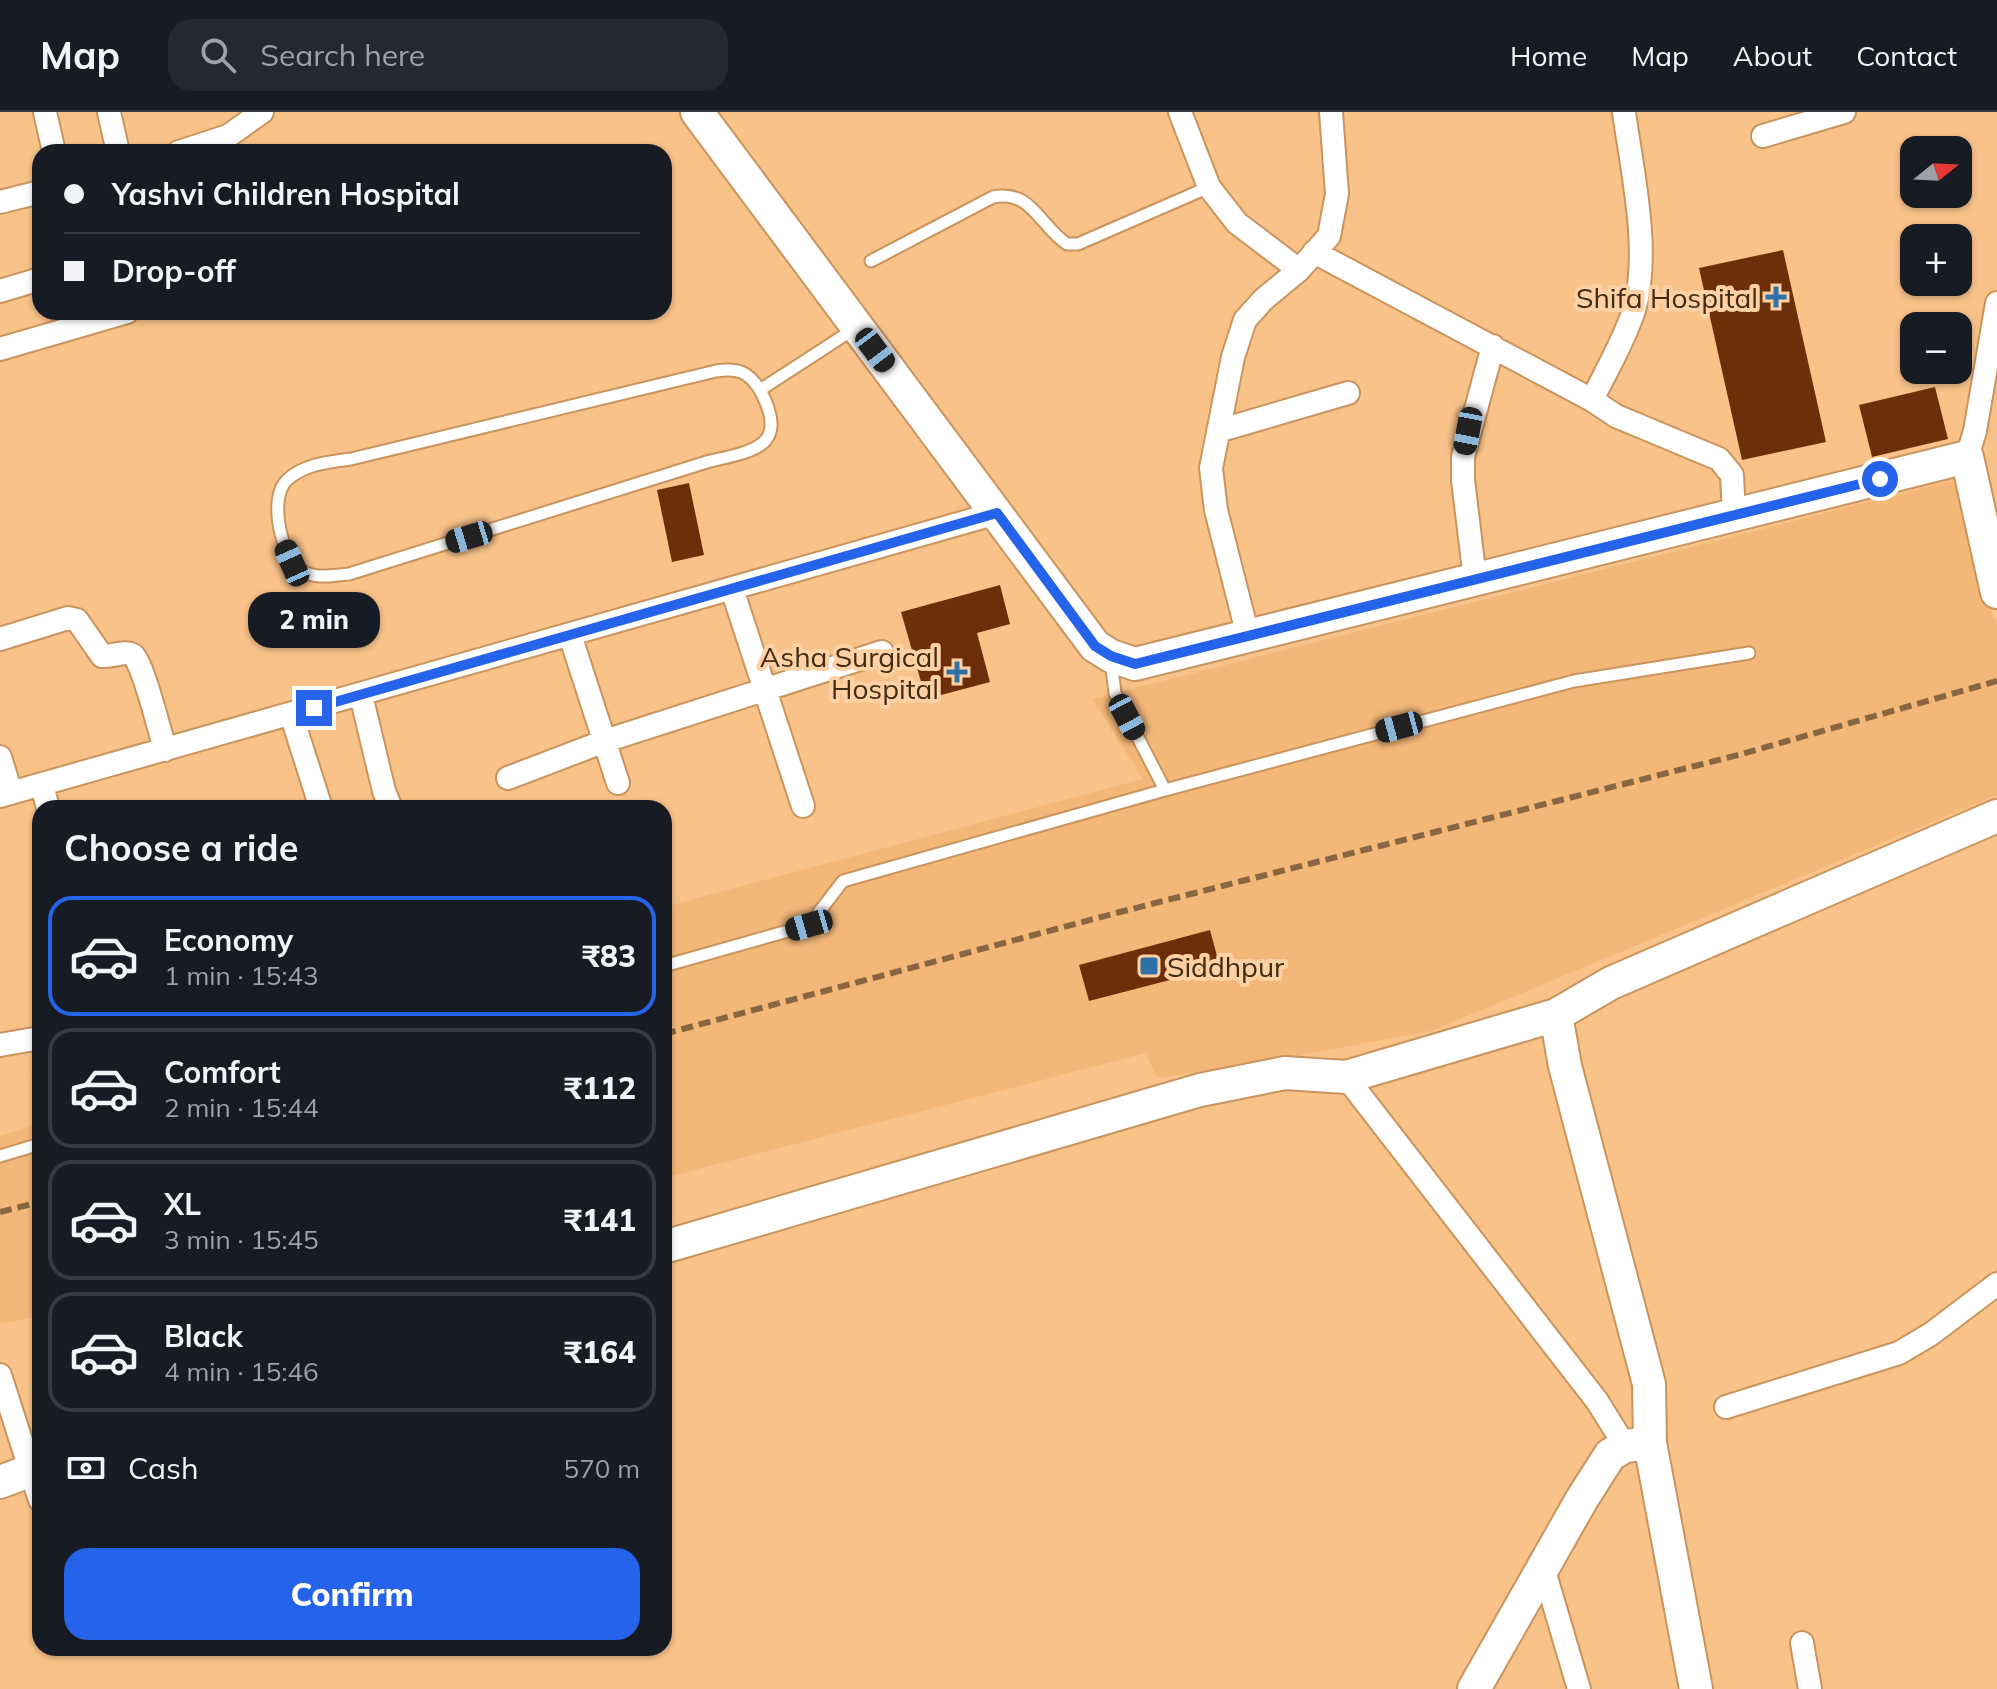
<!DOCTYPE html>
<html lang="en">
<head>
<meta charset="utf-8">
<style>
	body { margin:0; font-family:Mulish,sans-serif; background:#242831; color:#f1f3f6; height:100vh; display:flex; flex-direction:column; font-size:30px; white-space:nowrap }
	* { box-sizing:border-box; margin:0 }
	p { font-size:26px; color:#9ea1a6 }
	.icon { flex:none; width:44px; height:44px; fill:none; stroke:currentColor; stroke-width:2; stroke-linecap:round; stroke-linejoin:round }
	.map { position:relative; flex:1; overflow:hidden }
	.panel { position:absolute; left:32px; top:688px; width:640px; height:856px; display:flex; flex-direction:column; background:#171b24; border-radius:24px; box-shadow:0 2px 6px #0004 }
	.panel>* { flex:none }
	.guide { position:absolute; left:32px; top:32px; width:640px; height:176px; border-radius:24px; box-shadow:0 2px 6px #0004; display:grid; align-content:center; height:176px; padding:0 32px; background:#171b24 }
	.needle { width:52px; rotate:72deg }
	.tools { position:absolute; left:1900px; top:24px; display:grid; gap:16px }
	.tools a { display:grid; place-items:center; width:72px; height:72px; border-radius:16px; background:#171b24; box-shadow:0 2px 6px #0004; font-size:40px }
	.end { position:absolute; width:36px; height:36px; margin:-18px; border:10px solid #2563eb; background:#fff; box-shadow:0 0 0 4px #fff }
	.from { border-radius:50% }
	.bubble { position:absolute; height:56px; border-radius:24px; background:#171b24; box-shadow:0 2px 6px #0004; font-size:26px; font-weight:800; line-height:56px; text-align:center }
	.car { position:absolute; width:24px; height:48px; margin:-24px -12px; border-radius:10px; box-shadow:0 0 6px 2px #0007; background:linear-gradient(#222 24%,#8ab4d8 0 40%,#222 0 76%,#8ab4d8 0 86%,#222 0) }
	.guide b { display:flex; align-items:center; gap:28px; height:76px; font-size:30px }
	.guide b+b { border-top:2px solid #363941 }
	.guide i { width:20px; height:20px; background:#f1f3f6 }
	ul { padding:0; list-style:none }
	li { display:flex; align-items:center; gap:24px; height:120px; margin:0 16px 12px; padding:0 16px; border:4px solid #363941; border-radius:24px }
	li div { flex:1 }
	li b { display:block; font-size:30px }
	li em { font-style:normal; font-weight:800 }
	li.current { border-color:#2563eb }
	li>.icon { width:72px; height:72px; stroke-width:1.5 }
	h2 { padding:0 32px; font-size:36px; line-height:96px }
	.pay { display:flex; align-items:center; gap:20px; height:88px; padding:0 32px; font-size:30px }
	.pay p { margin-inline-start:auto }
	.primary-button { display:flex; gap:16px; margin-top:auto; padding:16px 32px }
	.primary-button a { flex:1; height:92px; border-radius:24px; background:#2563eb; color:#fff; font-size:32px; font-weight:800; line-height:92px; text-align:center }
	header { display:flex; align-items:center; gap:48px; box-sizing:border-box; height:112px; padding:0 40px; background:#171b24; border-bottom:2px solid #363941 }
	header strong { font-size:38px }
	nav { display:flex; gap:44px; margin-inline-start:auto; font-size:28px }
	.search { width:560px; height:72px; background:#242831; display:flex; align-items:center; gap:20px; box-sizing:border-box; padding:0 28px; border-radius:24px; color:#9ea1a6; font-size:30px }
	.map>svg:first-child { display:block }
	.built { fill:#f3b778 }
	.building { fill:#6d2f09 }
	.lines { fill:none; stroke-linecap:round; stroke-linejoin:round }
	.lane-casing { stroke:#c9945d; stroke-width:15 }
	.street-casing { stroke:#c9945d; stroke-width:26 }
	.secondary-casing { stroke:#c9945d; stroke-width:36 }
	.lane { stroke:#fff; stroke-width:11 }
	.street { stroke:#fff; stroke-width:22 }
	.secondary { stroke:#fff; stroke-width:32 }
	.rail { stroke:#896642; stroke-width:6; stroke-dasharray:12 6; stroke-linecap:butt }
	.route { stroke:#2563eb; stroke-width:10 }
	.poi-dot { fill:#2f71a7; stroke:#fed1a5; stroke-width:3 }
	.labels { text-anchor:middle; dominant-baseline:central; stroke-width:8; stroke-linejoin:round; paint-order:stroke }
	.poi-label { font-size:28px; fill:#412b14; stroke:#fed1a5; text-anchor:end }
</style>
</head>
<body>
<header>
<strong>Map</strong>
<div class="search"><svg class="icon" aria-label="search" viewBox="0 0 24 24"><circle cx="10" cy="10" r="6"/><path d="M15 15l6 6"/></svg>Search here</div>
<nav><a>Home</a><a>Map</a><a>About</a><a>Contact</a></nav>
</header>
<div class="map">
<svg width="1997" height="1577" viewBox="0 0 1997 1577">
	<rect width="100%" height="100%" fill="#f9c289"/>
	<path class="built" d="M1963,366L1993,506L1997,508V683L1431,919L1257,951L1157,966L1146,941L664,1066V795L1143,667L1092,587Z
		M40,962V1204L0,1212V1024L39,1012L31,965Z"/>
	<path class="building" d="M1783,138L1826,330L1742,348L1699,156Z
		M1935,275L1948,327L1872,345L1859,293Z
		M689,371L704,443L672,450L657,378Z
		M1000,473L1010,512L977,521L990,570L926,587L901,500Z
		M1210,818L1220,855L1089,889L1079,853Z"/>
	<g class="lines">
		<defs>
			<path id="lane" d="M871,149L993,85C1031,77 1039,113 1067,132H1078L1209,75
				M760,278C790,333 756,339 710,349L349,462C333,463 315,468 301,458C281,444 268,386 287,368C304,352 329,350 351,347L716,259C738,256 748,259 760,278L854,217
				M1111,549L1115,581L1165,678
				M664,854L809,813L843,769L1165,678L1574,569L1749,541
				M0,1044L40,1032"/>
			<path id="street" d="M45,0L54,40
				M109,0L118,40
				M1180,0L1209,75L1237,111L1299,158
				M1624,0C1632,59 1651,140 1634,198C1624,229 1606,259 1592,288L1616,304L1719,347L1732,363L1734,403
				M1763,24L1844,0
				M179,40L228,24L262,0
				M0,90L40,80
				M1314,140L1592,288
				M0,179L40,167
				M0,237L127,200
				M1218,319L1348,281
				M1967,345L1975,319L1997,191
				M1475,467L1463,368V345L1493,234
				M732,477L803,694
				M570,523L618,671
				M1248,524L1216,398L1211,356L1233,245L1245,208L1264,187L1299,158L1329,124L1337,82L1331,0
				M0,527L68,506L77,508L102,544C112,545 124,538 133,543C142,549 161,623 165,638
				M361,583L384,679L391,696
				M291,602L321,696
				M0,645L11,681
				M508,666L605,629L882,540
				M42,673L48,696
				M0,684L997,401
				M0,933L40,926
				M1346,965L1597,1289L1625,1334
				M0,1263L40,1388
				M1726,1295L1899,1241L1931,1222L1997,1172
				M1543,1455L1579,1577
				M1802,1531L1810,1577"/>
			<path id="secondary" d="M697,0L1095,534L1111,544L1135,552L1967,345L1997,480
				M664,1135L1200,978L1285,961L1346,965L1556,903
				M0,1370L40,1355
				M1474,1577L1582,1387L1610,1343L1625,1334L1650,1331
				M1696,1577L1650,1331L1649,1272L1565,954L1556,903L1611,871L1997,704"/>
		</defs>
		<use href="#lane" class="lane-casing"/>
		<use href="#street" class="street-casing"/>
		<use href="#secondary" class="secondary-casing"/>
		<use href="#lane" class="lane"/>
		<use href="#street" class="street"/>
		<use href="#secondary" class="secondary"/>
		<path class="rail" d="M664,922L1116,801L1742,642L1997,569
			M0,1100L40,1090"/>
	</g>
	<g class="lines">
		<path class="route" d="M314,596L997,401L1095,534L1111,544L1135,552L1880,367"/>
	</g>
	<g class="poi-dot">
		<path d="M1772 173h8v8h8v8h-8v8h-8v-8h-8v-8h8z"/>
		<path d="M953 548h8v8h8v8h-8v8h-8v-8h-8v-8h8z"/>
		<rect x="1139" y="844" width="20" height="20" rx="4"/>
	</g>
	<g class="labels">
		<g class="poi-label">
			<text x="1758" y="185">Shifa Hospital</text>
			<text x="939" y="544">Asha Surgical<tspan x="939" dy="32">Hospital</tspan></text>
			<text x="1167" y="854" text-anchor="start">Siddhpur</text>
		</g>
	</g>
</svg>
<div class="tools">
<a><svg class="needle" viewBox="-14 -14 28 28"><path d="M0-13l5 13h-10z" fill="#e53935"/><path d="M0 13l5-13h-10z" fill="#9ea1a6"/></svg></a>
<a>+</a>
<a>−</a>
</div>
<i class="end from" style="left:1880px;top:367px"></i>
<i class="end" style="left:314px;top:596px"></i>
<div class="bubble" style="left:248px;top:480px;width:132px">2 min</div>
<i class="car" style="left:875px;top:238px;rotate:143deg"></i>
<i class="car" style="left:1468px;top:319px;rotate:191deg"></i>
<i class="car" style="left:469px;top:425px;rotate:253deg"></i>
<i class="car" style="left:292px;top:451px;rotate:336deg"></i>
<i class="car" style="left:1127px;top:605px;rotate:152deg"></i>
<i class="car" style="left:1399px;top:615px;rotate:255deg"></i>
<i class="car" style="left:809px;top:813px;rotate:254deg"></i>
<div class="guide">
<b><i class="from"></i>Yashvi Children Hospital</b>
<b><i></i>Drop-off</b>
</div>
<section class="panel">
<h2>Choose a ride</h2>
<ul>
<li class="current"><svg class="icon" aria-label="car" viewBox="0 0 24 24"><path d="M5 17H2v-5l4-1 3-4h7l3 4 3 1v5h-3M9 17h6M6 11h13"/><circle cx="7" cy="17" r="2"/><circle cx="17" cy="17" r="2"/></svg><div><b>Economy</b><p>1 min · 15:43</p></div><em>₹83</em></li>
<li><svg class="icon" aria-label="car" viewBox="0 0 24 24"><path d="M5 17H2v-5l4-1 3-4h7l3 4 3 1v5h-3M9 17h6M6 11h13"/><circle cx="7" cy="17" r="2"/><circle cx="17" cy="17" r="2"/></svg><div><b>Comfort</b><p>2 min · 15:44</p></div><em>₹112</em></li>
<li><svg class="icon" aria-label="car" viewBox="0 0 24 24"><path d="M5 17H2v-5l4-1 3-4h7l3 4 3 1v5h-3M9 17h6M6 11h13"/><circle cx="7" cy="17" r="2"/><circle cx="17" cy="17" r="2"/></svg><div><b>XL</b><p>3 min · 15:45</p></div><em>₹141</em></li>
<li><svg class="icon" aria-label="car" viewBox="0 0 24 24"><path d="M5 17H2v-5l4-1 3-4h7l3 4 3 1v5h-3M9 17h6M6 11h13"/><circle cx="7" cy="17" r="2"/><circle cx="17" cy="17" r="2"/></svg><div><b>Black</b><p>4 min · 15:46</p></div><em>₹164</em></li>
</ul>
<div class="pay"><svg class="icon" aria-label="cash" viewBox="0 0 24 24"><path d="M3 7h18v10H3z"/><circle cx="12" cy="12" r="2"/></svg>Cash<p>570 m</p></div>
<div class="primary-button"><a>Confirm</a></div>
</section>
</div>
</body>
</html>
